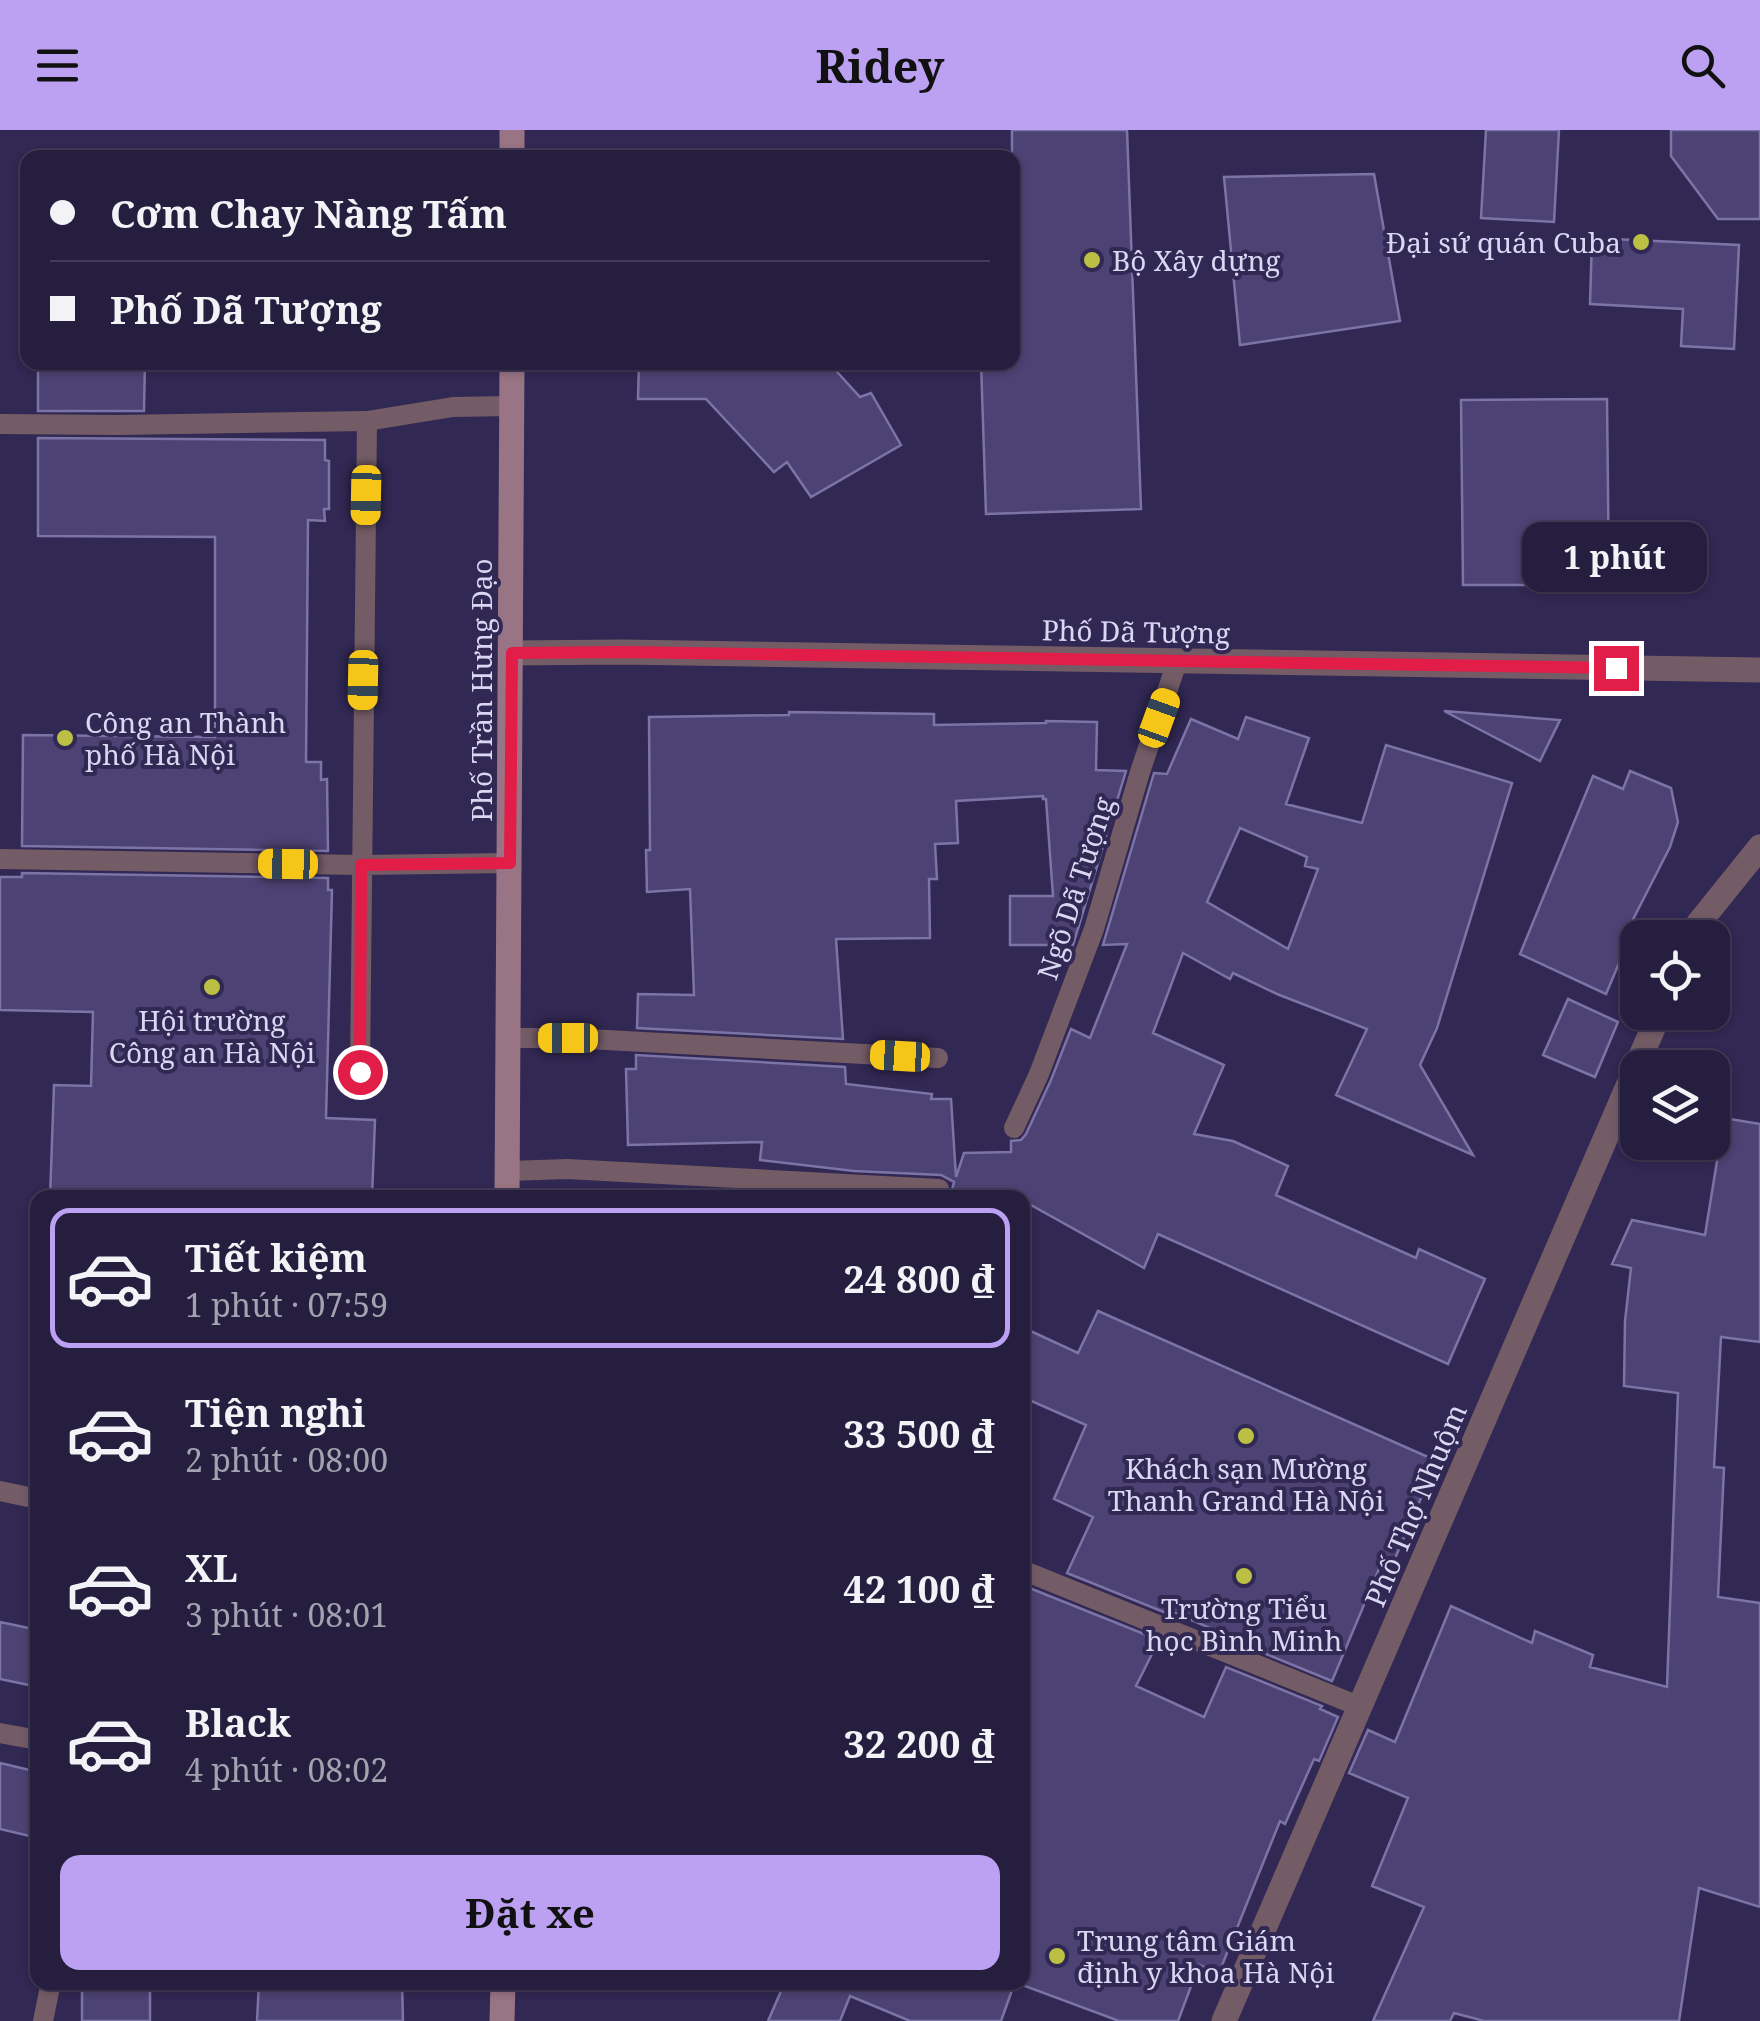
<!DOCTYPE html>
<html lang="vi">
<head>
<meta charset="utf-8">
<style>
	body { margin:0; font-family:"Noto Serif",serif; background:#2d2745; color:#f1f3f6; height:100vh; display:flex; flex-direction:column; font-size:38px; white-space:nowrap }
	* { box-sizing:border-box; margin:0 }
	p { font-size:32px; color:#a3a2b0 }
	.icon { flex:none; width:55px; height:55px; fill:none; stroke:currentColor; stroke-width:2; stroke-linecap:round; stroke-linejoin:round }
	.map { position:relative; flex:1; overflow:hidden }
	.drawer { position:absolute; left:30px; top:1060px; width:1000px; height:800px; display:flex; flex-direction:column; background:#251e3e; border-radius:20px; box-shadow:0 2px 8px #0004,0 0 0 2px #423c58 }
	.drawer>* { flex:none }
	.hud { position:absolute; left:20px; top:20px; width:1000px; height:220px; border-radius:20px; box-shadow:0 2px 8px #0004,0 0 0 2px #423c58; display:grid; align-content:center; height:220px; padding:0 30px; background:#251e3e }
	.fabs { position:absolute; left:1620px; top:790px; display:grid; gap:20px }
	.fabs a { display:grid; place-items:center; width:110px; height:110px; border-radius:20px; background:#251e3e; box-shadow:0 2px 8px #0004,0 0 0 2px #423c58; font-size:50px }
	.end { position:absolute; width:45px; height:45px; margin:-22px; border:12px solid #e11d48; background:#fff; box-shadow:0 0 0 5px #fff }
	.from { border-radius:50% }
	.bubble { position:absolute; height:70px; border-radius:20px; background:#251e3e; box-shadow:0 2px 8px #0004,0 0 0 2px #423c58; font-size:32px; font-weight:700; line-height:70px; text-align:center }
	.car { position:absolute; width:30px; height:60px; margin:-30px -15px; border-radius:12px; box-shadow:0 0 8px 2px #0007; background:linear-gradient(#f5c518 24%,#345 0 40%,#f5c518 0 76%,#345 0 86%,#f5c518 0) }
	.hud b { display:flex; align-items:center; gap:35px; height:95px; font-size:38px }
	.hud b+b { border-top:2px solid #423c58 }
	.hud i { width:25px; height:25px; background:#f1f3f6 }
	ul { padding:18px 0 0; list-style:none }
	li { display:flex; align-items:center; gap:30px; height:140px; margin:0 20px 15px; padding:0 10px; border:5px solid transparent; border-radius:20px }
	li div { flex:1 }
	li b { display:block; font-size:38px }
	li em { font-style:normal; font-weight:700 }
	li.current { border-color:#bca0f2 }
	li>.icon { width:90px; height:90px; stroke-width:1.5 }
	.primary-button { display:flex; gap:20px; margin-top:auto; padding:20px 30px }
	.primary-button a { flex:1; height:115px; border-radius:20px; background:#bca0f2; color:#111; font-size:40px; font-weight:700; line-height:115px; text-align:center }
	header { display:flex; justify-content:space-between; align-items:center; height:130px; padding:0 30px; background:#bca0f2; color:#111; font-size:45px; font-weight:700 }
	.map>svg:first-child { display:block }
	.building { fill:#4c4273; stroke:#7c74a6; stroke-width:2.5; fill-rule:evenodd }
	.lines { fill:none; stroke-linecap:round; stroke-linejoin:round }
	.lane { stroke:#745c66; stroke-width:20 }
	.street { stroke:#745c66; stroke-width:25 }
	.secondary { stroke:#997484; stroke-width:25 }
	.route { stroke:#e11d48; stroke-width:12 }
	.poi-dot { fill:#bbc044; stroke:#312853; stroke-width:4 }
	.labels { text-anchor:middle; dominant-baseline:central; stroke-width:8; stroke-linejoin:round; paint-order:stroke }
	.poi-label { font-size:28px; fill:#dad7f3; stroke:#312853; text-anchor:start }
	.street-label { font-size:28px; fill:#dad7f3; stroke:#312853 }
</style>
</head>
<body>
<header><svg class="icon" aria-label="menu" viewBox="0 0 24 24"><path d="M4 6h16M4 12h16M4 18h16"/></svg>Ridey<svg class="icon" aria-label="search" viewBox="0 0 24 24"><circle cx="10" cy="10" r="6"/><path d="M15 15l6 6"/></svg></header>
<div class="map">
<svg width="1760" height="1891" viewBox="0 0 1760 1891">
	<rect width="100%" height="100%" fill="#312853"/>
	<path class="building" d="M1012,0H1127L1141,379L986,384L981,232H1012Z
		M1486,0H1559L1554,92L1481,88Z
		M1671,0H1760V89H1718L1671,26Z
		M1374,44L1400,191L1240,215L1224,47Z
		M1592,108L1739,115L1734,219L1681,216L1683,179L1590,174Z
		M38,232H145L144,281H38Z
		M639,232H828L860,267L871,263L901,315L811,367L787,332L774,342L706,269H638Z
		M1607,269L1609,455H1463L1461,270Z
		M38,308L325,310V330L329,331V379H324L325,391L308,390L306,632H321V650L327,649L328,721L22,716L23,605L215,607V407L38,406Z
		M1444,581L1560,590L1540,631Z
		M789,582L934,584V595L1046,593V591L1097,592L1096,640L1126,641L1073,815H1010V766H1053L1046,669H1043V666L956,671L958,713L935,714L937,749H929L930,808L836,809L843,909L637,898L638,864L694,865L690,759L647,762L646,720H650L649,587L789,585Z
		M1246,587L1309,608L1286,674L1362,693L1386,615L1512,653L1437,898L1420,935L1473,1025L1336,965L1367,899L1277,864L1233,843L1230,849L1183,823L1153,903L1224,935L1194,1004L1233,1011L1288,1036L1276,1065L1416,1128L1419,1119L1485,1149L1448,1234L1158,1104L1144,1138L1022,1070V1068H950L954,1052L941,1045L854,1041L760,1030L762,1012L628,1015L626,939H636V925L845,937L846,954L932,964L931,969H951L956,1047L964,1023L1011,1022V1011L1021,1010L1026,1004L1051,950L1071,899L1090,908L1127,814L1103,815L1154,643L1167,644L1191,589L1238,609ZM1240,698L1307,727L1305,736L1318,739L1288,819L1207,772Z
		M1630,641L1671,658L1678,692L1670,717L1624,807H1630L1606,864L1520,824L1593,646L1623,659Z
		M22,743L328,748V760H332L326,988L375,990L372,1068H50L54,955L91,956L93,882L0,880V747H22Z
		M1568,869L1618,892L1595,947L1543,925Z
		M1724,988L1760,994V1212L1721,1207L1714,1337L1724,1338L1718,1467L1760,1473V1777L1699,1758L1679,1891H1484L1454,1883L1450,1891H1373L1424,1777L1372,1756L1408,1668L1349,1643L1368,1600L1395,1612L1451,1476L1532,1513L1535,1501L1593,1525L1590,1537L1667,1557L1678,1263L1624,1256L1625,1191L1631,1138L1612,1134L1632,1090L1705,1105Z
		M1098,1181L1437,1331L1394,1431L1384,1427L1332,1551L1237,1512L1238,1510L1173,1482L1171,1485L1067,1443L1093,1387L1054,1369L1086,1295L1022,1267V1197L1078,1223Z
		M1022,1455L1159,1510L1136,1556L1204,1587L1226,1537L1322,1576L1320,1579L1338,1587L1319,1631L1314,1629L1285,1694L1280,1691L1219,1843L1199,1835L1178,1891H1119L1022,1855Z
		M0,1492L38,1500V1557L0,1549Z
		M0,1633L38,1642V1708L0,1699Z
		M82,1852H150V1891H82Z
		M259,1852H402L403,1891H257Z
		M785,1852H1015L1001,1891H910L850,1866L840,1891H768Z"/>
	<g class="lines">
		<path class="lane" d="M0,294L117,295L367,291L453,277L512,276
			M0,729L361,735L510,733
			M508,908H569L938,928
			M360,942L367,291
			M1014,998L1039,944L1094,799L1140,642L1177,532
			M507,1041L567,1039L939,1059
			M0,1361L38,1369
			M1022,1440L1361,1577
			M0,1603L38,1610
			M43,1891L51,1852"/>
		<path class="street" d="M512,523L623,522L1760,540
			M1692,808L1698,794L1760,717
			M1224,1891L1660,882"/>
		<path class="secondary" d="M512,0V28
			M507,1068L512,232
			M502,1891L503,1852"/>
	</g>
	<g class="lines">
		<path class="route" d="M360,942L361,735L510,733L512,523L623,522L1616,538"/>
	</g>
	<g class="poi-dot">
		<circle cx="1641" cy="112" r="10"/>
		<circle cx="1092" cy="130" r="10"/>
		<circle cx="65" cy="608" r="10"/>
		<circle cx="212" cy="857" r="10"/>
		<circle cx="1246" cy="1306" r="10"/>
		<circle cx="1244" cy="1446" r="10"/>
		<circle cx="1057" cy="1826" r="10"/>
	</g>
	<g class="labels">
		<g class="poi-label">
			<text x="1621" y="112" text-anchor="end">Đại sứ quán Cuba</text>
			<text x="1112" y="130">Bộ Xây dựng</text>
			<text x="85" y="592">Công an Thành<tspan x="85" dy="32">phố Hà Nội</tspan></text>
			<text x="212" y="890" text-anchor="middle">Hội trường<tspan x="212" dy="32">Công an Hà Nội</tspan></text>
			<text x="1246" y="1338" text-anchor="middle">Khách sạn Mường<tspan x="1246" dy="32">Thanh Grand Hà Nội</tspan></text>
			<text x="1244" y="1478" text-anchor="middle">Trường Tiểu<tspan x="1244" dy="32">học Bình Minh</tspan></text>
			<text x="1077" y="1810">Trung tâm Giám<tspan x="1077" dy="32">định y khoa Hà Nội</tspan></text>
		</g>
		<g class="street-label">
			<text transform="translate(1136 501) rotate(1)">Phố Dã Tượng</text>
			<text transform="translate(481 560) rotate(-90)">Phố Trần Hưng Đạo</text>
			<text transform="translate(1075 758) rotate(-72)">Ngõ Dã Tượng</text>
			<text transform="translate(1415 1375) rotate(-67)">Phố Thợ Nhuộm</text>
		</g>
	</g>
</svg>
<div class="fabs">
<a><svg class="icon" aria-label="locate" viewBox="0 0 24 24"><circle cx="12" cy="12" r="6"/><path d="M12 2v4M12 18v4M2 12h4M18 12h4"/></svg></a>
<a><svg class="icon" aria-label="layers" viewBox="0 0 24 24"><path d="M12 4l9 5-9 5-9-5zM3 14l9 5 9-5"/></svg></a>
</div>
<i class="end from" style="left:360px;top:942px"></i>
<i class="end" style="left:1616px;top:538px"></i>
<div class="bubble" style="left:1522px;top:392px;width:185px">1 phút</div>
<i class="car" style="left:366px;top:365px;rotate:181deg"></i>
<i class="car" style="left:363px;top:550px;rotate:181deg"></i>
<i class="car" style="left:1159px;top:588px;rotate:20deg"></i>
<i class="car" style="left:288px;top:734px;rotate:271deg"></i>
<i class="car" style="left:568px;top:908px;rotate:270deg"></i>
<i class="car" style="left:900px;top:926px;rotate:273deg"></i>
<div class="hud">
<b><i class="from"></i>Cơm Chay Nàng Tấm</b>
<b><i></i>Phố Dã Tượng</b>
</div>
<section class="drawer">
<ul>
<li class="current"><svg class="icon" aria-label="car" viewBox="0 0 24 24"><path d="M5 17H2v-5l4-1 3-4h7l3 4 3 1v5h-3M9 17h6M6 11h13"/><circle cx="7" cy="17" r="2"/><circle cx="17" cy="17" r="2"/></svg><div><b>Tiết kiệm</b><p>1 phút · 07:59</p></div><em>24 800 ₫</em></li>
<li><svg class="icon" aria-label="car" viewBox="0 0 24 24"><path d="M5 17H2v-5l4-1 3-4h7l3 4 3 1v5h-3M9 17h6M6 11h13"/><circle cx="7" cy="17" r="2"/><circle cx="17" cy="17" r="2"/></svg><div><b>Tiện nghi</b><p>2 phút · 08:00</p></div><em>33 500 ₫</em></li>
<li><svg class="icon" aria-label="car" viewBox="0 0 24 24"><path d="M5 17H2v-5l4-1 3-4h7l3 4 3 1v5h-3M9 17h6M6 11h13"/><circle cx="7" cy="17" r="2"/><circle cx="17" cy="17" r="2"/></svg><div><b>XL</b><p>3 phút · 08:01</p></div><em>42 100 ₫</em></li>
<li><svg class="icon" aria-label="car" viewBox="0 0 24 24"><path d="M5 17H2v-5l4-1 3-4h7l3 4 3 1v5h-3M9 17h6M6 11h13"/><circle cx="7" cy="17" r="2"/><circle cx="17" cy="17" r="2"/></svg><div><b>Black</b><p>4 phút · 08:02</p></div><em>32 200 ₫</em></li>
</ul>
<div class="primary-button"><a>Đặt xe</a></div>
</section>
</div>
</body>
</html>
